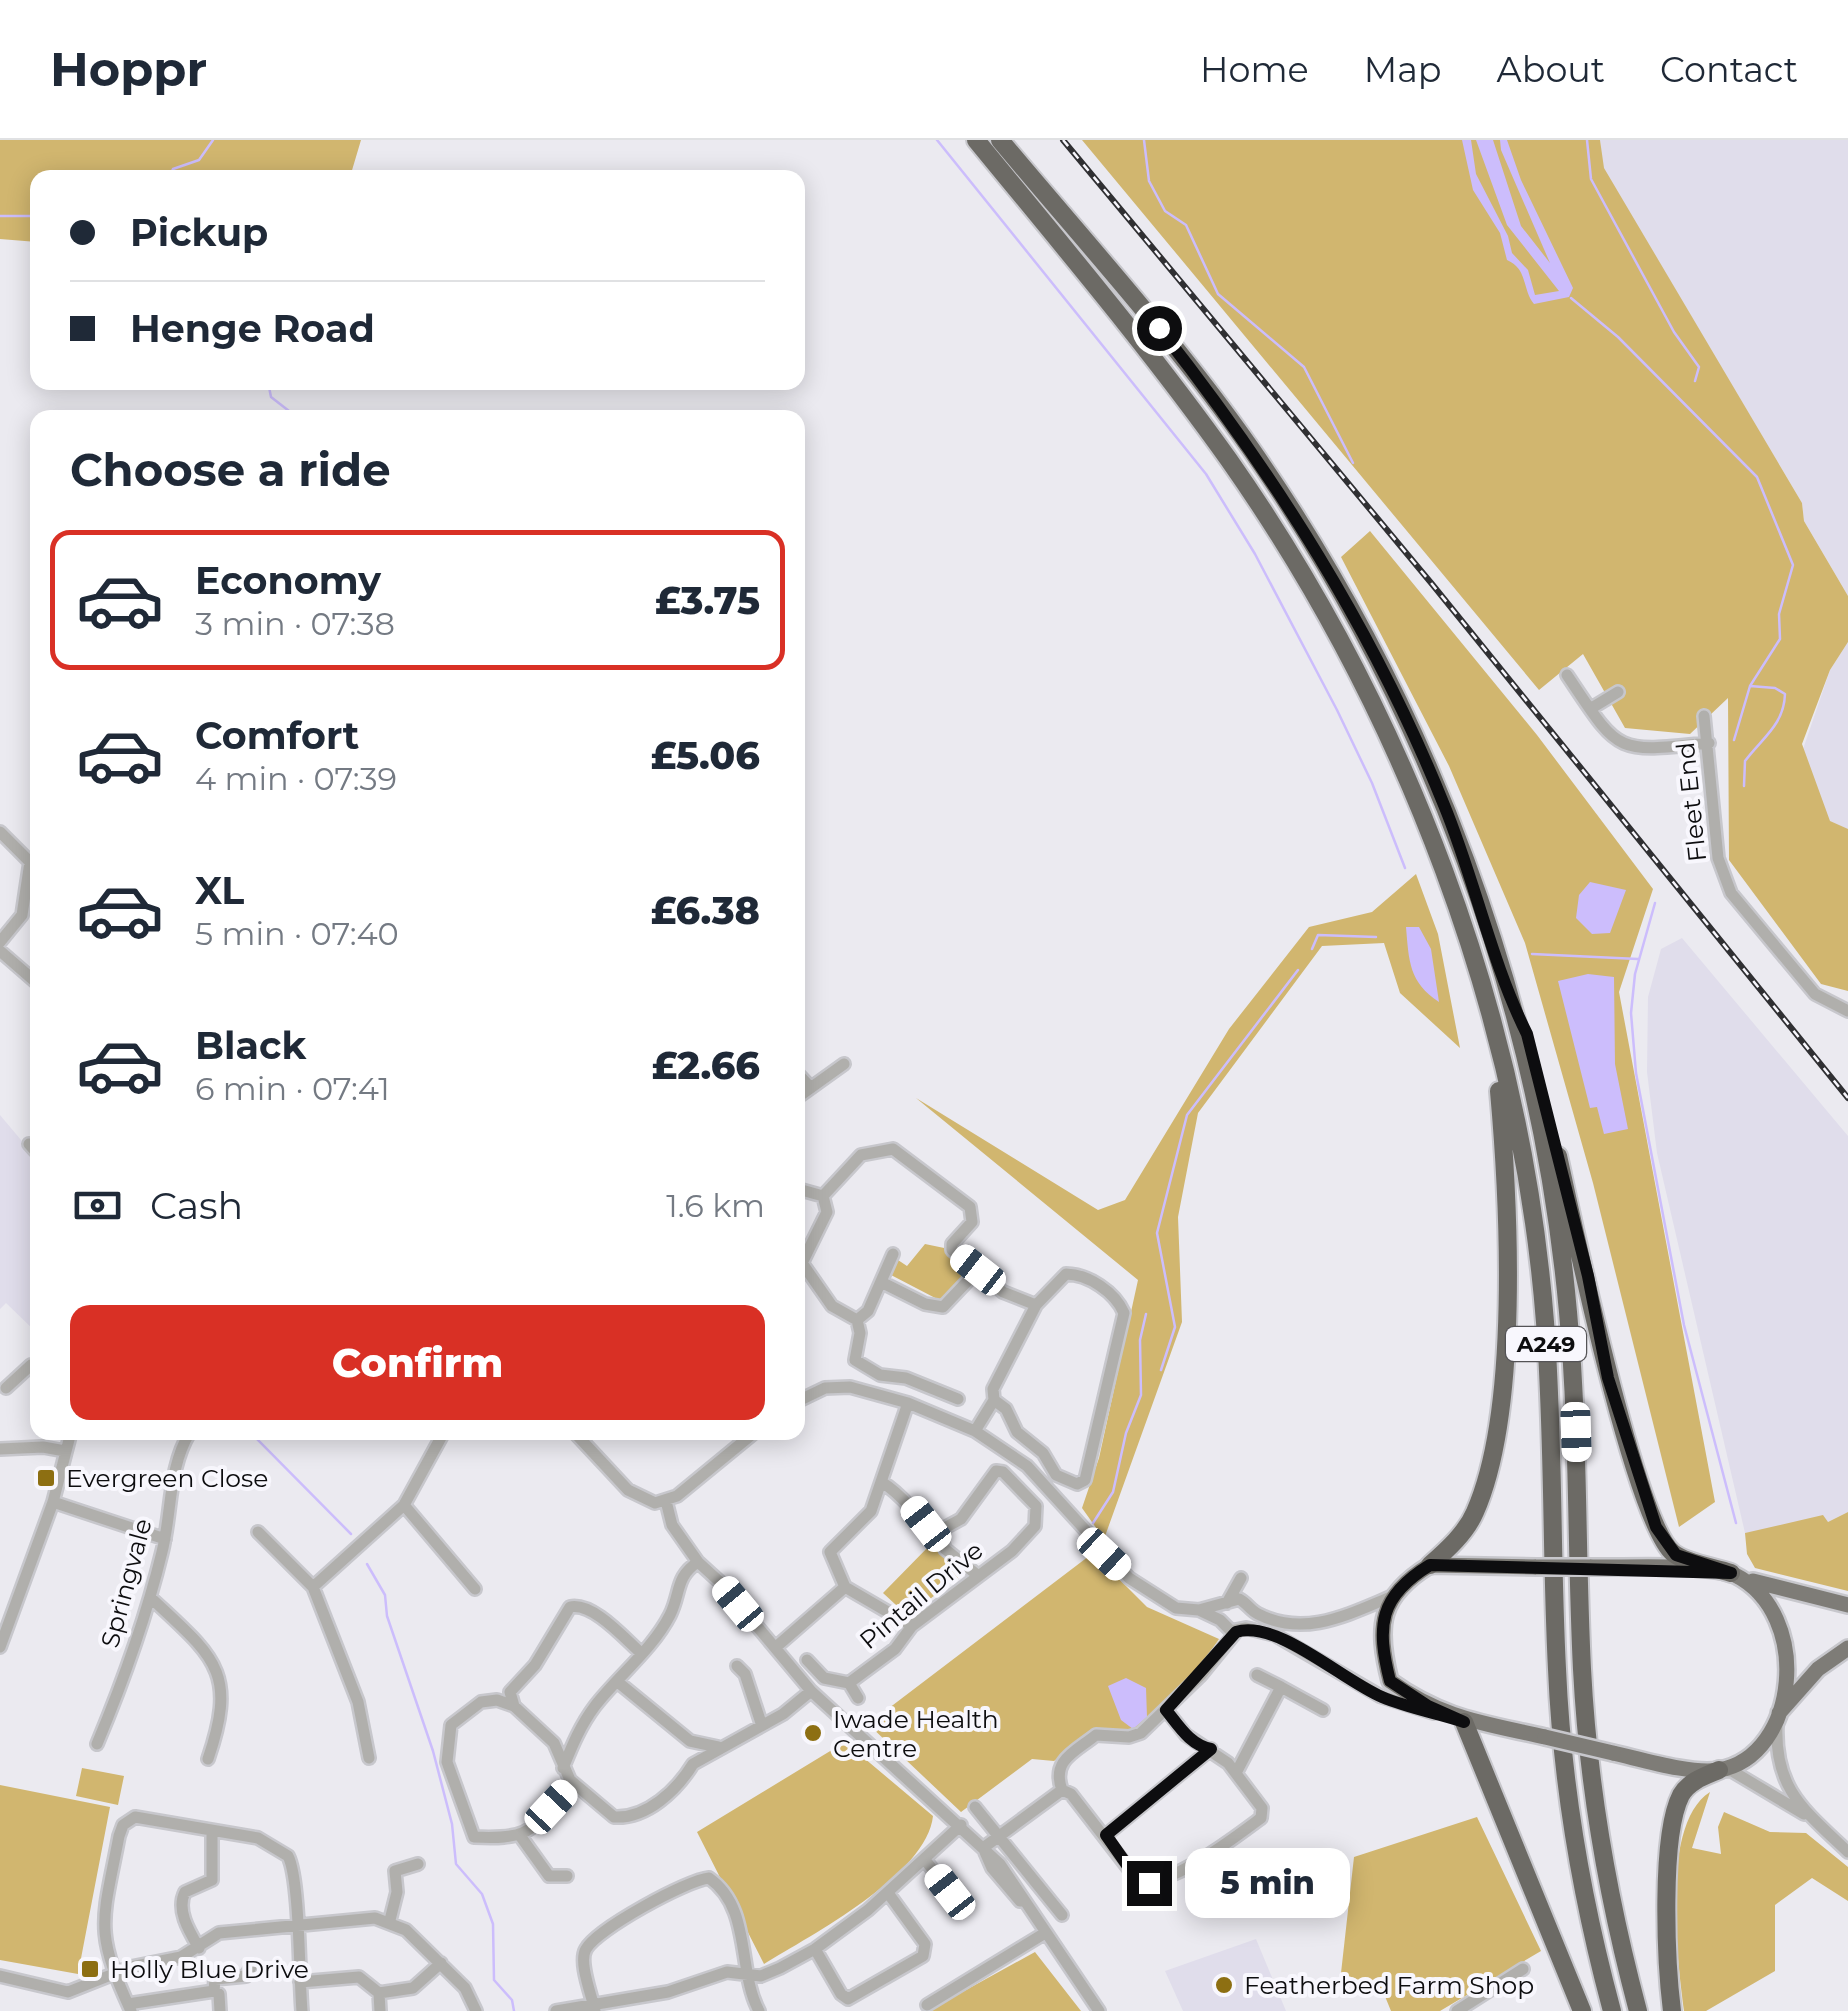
<!DOCTYPE html>
<html lang="en">
<head>
<meta charset="utf-8">
<style>
	body { margin:0; font-family:Montserrat,sans-serif; background:#f2f2f3; color:#1f2937; height:100vh; display:flex; flex-direction:column; font-size:38px; white-space:nowrap }
	* { box-sizing:border-box; margin:0 }
	p { font-size:32px; color:#747a83 }
	.icon { flex:none; width:55px; height:55px; fill:none; stroke:currentColor; stroke-width:2; stroke-linecap:round; stroke-linejoin:round }
	.map { position:relative; flex:1; overflow:hidden }
	.sheet { position:absolute; left:30px; top:270px; width:775px; height:1030px; display:flex; flex-direction:column; background:#fff; border-radius:20px; box-shadow:0 5px 25px #0003 }
	.sheet>* { flex:none }
	.banner { position:absolute; left:30px; top:30px; width:775px; height:220px; border-radius:20px; box-shadow:0 5px 25px #0003; display:grid; align-content:center; height:220px; padding:0 40px; background:#fff }
	.end { position:absolute; width:45px; height:45px; margin:-22px; border:12px solid #0d0d0f; background:#fff; box-shadow:0 0 0 5px #fff }
	.from { border-radius:50% }
	.bubble { position:absolute; height:70px; border-radius:20px; background:#fff; box-shadow:0 5px 25px #0003; font-size:32px; font-weight:800; line-height:70px; text-align:center }
	.car { position:absolute; width:30px; height:60px; margin:-30px -15px; border-radius:12px; box-shadow:0 0 8px 2px #0007; background:linear-gradient(#fff 24%,#345 0 40%,#fff 0 76%,#345 0 86%,#fff 0) }
	.banner b { display:flex; align-items:center; gap:35px; height:95px; font-size:38px }
	.banner b+b { border-top:2px solid #e0e1e3 }
	.banner i { width:25px; height:25px; background:#1f2937 }
	ul { padding:0; list-style:none }
	li { display:flex; align-items:center; gap:30px; height:140px; margin:0 20px 15px; padding:0 20px; border:5px solid transparent; border-radius:20px }
	li div { flex:1 }
	li b { display:block; font-size:38px }
	li em { font-style:normal; font-weight:800 }
	li.selected { border-color:#d93025 }
	li>.icon { width:90px; height:90px; stroke-width:1.5 }
	h2 { padding:0 40px; font-size:45px; line-height:120px }
	.pay { display:flex; align-items:center; gap:25px; height:110px; padding:0 40px; font-size:38px }
	.pay p { margin-inline-start:auto }
	.primary-button { display:flex; gap:20px; margin-top:auto; padding:20px 40px }
	.primary-button a { flex:1; height:115px; border-radius:20px; background:#d93025; color:#fff; font-size:40px; font-weight:800; line-height:115px; text-align:center }
	header { display:flex; align-items:center; gap:60px; box-sizing:border-box; height:140px; padding:0 50px; background:#fff; border-bottom:2px solid #e0e1e3 }
	header strong { font-size:48px }
	nav { display:flex; gap:55px; margin-inline-start:auto; font-size:35px }
	.map>svg:first-child { display:block }
	.built { fill:#e0ddeb }
	.green { fill:#d1b66f }
	.water { fill:#ccbdfc }
	.lines { fill:none; stroke-linecap:round; stroke-linejoin:round }
	.stream { stroke:#ccbdfc; stroke-width:2.5 }
	.minor-casing { stroke:#c7c7cc; stroke-width:16 }
	.major-casing { stroke:#c7c7cc; stroke-width:20 }
	.highway-casing { stroke:#c7c7cc; stroke-width:22 }
	.minor { stroke:#b0afac; stroke-width:11 }
	.major { stroke:#7e7c77; stroke-width:15 }
	.highway { stroke:#6c6a65; stroke-width:18 }
	.rail-casing { stroke:#303033; stroke-width:6 }
	.rail { stroke:#f8f7fd; stroke-width:2.5; stroke-dasharray:8; stroke-linecap:butt }
	.major-bridge-casing { stroke:#c7c7cc; stroke-width:20; stroke-linecap:butt }
	.major-bridge { stroke:#7e7c77; stroke-width:15 }
	.route { stroke:#0d0d0f; stroke-width:12 }
	.poi-dot { fill:#8d6f12; stroke:#f8f7fd; stroke-width:4 }
	.labels { text-anchor:middle; dominant-baseline:central; stroke-width:8; stroke-linejoin:round; paint-order:stroke }
	.shield { fill:#f8f7fd; stroke:#545356; stroke-width:2.5 }
	.shield-label { font-size:22px; font-weight:bold; fill:#0d0d0f }
	.street-label { font-size:25px; fill:#0d0d0f; stroke:#f8f7fd }
	.poi-label { font-size:25px; fill:#0d0d0f; stroke:#f8f7fd; text-anchor:start }
</style>
</head>
<body>
<header>
<strong>Hoppr</strong>
<nav><a>Home</a><a>Map</a><a>About</a><a>Contact</a></nav>
</header>
<div class="map">
<svg width="1848" height="1871" viewBox="0 0 1848 1871">
	<rect width="100%" height="100%" fill="#ebeaf0"/>
	<path class="built" d="M1600,0H1848V456L1804,381L1802,363L1603,28Z
		M1848,502V831L1799,621L1830,530Z
		M1682,798L1848,996V1372L1828,1382L1745,1393L1657,1013L1647,932L1648,857L1661,809Z
		M0,975L37,1019V1193L6,1163L0,1169Z
		M1256,1799L1286,1871H1183L1165,1831Z"/>
	<path class="green" d="M0,0H361L350,37L38,38L37,102L0,99Z
		M1082,0H1600L1604,28L1802,363L1804,381L1848,456V502L1830,530L1802,604L1830,681L1848,689V851L1821,844L1729,720L1728,558L1690,594L1625,588L1583,514L1539,550Z
		M1370,391L1537,595L1653,749L1619,852L1715,1362L1679,1387L1593,1043L1525,803L1449,626L1341,417Z
		M1416,734L1438,794L1460,908L1400,853L1384,803L1322,806L1198,973L1178,1077L1182,1182L1104,1399L1082,1368L1099,1318L1138,1140L916,958L1098,1070L1125,1060L1229,889L1309,787L1372,772Z
		M925,1104L949,1109L967,1126V1133L941,1161L891,1135L898,1120L907,1126Z
		M1848,1372V1451L1755,1428L1747,1414L1745,1393L1823,1375L1828,1382Z
		M932,1403L961,1435L908,1476L883,1453Z
		M1093,1413L1147,1467L1219,1499C1203,1523 1154,1591 1125,1594C1115,1595 1104,1589 1094,1590L1054,1621L1032,1619L961,1672L868,1584Z
		M845,1602L933,1676C927,1735 811,1795 764,1824L697,1692Z
		M82,1628L124,1636L118,1665L76,1656Z
		M0,1645L110,1667L78,1834L0,1820Z
		M1710,1652L1692,1708L1721,1714L1718,1687L1724,1672L1770,1692L1806,1693L1848,1727V1761L1812,1738L1775,1765V1831L1706,1871H1684C1677,1817 1660,1684 1710,1652Z
		M1477,1677L1541,1811L1440,1871H1391L1382,1849L1341,1833L1354,1717Z
		M1035,1812L1081,1871H928Z"/>
	<path class="water" d="M1462,0H1471L1476,34L1508,96L1512,113L1528,130L1535,155L1559,151L1507,85L1476,0H1493L1521,86L1550,123L1501,10L1500,0H1507L1521,40L1573,148L1569,157L1534,164C1522,149 1528,129 1507,120L1500,93L1473,50Z
		M1590,742L1626,750L1610,793L1592,794L1576,778L1579,755Z
		M1406,787H1419L1431,809L1439,862C1409,842 1409,822 1406,787Z
		M1588,834L1614,837L1615,924L1628,989L1604,994L1597,967L1590,968L1558,841Z
		M1126,1538L1146,1548L1147,1577L1133,1589L1121,1580L1108,1546Z"/>
	<g class="lines">
		<path class="stream" d="M937,0L1206,334L1255,414L1337,570L1372,643L1405,728
			M1144,0L1149,41L1165,71L1186,85L1218,154L1304,227L1353,323
			M1587,0L1591,39L1674,192L1699,227L1695,241
			M169,38L173,29L199,20L213,0
			M0,76H38
			M1571,158L1618,197L1757,337L1793,425L1779,474L1780,499L1750,546L1734,600
			M268,242L271,257L298,278
			M1744,646L1745,621C1762,598 1784,585 1785,554L1775,548L1750,546
			M1655,763L1635,834L1631,873L1636,933L1684,1185L1736,1383
			M1312,809L1318,795L1376,797
			M1532,814L1638,819
			M1161,1230L1175,1187L1157,1093L1187,975L1298,830
			M253,1295L351,1394
			M1093,1383L1113,1352L1126,1293L1141,1255L1140,1200L1146,1174
			M367,1424L385,1455L387,1476L433,1611L452,1684L456,1724L482,1754L493,1784L494,1840L512,1860L514,1871"/>
		<defs>
			<path id="minor" d="M1567,535C1620,614 1614,613 1709,603
				M1590,569L1618,552
				M1704,576L1718,718L1731,753L1815,854L1848,871
				M0,692L30,722L22,775L0,802
				M0,811L38,844
				M798,934L811,948
				M798,957L844,924
				M29,1004L38,1014
				M798,1049L823,1056
				M893,1114L868,1171L857,1180L860,1193L855,1220L880,1235L906,1238L958,1259
				M881,1142L925,1164L943,1167L978,1130
				M857,1180L832,1166L802,1123L827,1072L823,1056L861,1015L893,1009L970,1067L972,1082L952,1104V1110L1003,1152L1036,1165L993,1249L994,1260L975,1291
				M6,1248L31,1225H38
				M994,1260L1006,1269L1017,1292L1043,1313L1056,1335L1077,1344L1085,1340L1124,1173C1115,1152 1088,1134 1066,1134L1036,1165
				M798,1261L825,1248L850,1247L908,1263L975,1291L1027,1326L1129,1438L1176,1468L1199,1470L1220,1480L1231,1491L1246,1488L1275,1495L1380,1556L1434,1573
				M908,1263L871,1371L830,1412L845,1447L912,1486
				M574,1292L628,1350L655,1363L677,1356L755,1292
				M0,1309L43,1307L65,1311
				M883,1343C905,1356 917,1380 939,1391L945,1409L976,1434
				M666,1361L672,1385L698,1422L721,1443L811,1551L1000,1724L1099,1871
				M53,1362L165,1399
				M404,1365L475,1449
				M258,1392L313,1447L358,1562L369,1618
				M313,1447L404,1365L444,1292
				M151,1458C214,1517 238,1531 208,1619
				M1227,1463L1241,1438
				M1199,1470L1239,1459C1247,1463 1250,1470 1258,1474C1305,1498 1349,1474 1393,1456
				M0,1507L53,1362L71,1292
				M776,1507L845,1447
				M807,1520L824,1538L849,1543L858,1558
				M737,1526L745,1534L761,1583
				M1257,1535L1281,1547
				M619,1543L690,1601L718,1607
				M849,1543L895,1509L912,1486L1012,1411L1035,1386L1036,1366L1003,1332L996,1331L961,1379L939,1391
				M497,1560L514,1566L554,1603L570,1640L569,1648C530,1690 533,1700 474,1697L447,1622L451,1585L481,1562Z
				M514,1566L510,1552L535,1525L570,1467C593,1462 624,1498 641,1513
				M1167,1571L1186,1595L1228,1623L1262,1668L1261,1678C1234,1698 1172,1746 1139,1742L1071,1654L1062,1650C1051,1620 1075,1612 1096,1595L1129,1597L1141,1593L1201,1535L1236,1492
				M1777,1584C1774,1649 1804,1670 1848,1712
				M97,1604C123,1542 146,1478 162,1412C172,1373 168,1328 190,1292
				M563,1628C572,1606 580,1586 595,1566C618,1536 652,1510 670,1475C681,1453 675,1437 698,1422
				M1720,1630L1732,1631L1804,1674
				M1236,1633L1281,1547L1323,1570
				M570,1640L614,1677C647,1679 677,1650 693,1624L783,1574L811,1551
				M975,1667L1062,1775
				M1106,1695L1211,1609
				M521,1697L549,1736H567
				M983,1708L1062,1650
				M985,1712L992,1728L1020,1761
				M925,1720L950,1751
				M390,1780L397,1752L395,1731L418,1724
				M199,1808C189,1791 176,1770 185,1752L212,1740V1691
				M815,1809L841,1854L848,1859L923,1816L925,1804L888,1753
				M0,1836L68,1852L131,1827L181,1817L219,1793L375,1778L406,1790L465,1848L476,1871
				M300,1842L359,1837L379,1853L380,1871
				M214,1851L215,1839L246,1836L252,1825
				M379,1853L413,1848L441,1823
				M128,1864L214,1851L219,1854L220,1871
				M927,1865L1045,1793
				M131,1871C93,1789 103,1781 119,1696L123,1685L135,1677L258,1698L288,1716C300,1739 299,1838 302,1871
				M556,1871L668,1852L727,1832L761,1836L780,1828L815,1809L868,1770L961,1685
				M595,1871C592,1856 578,1822 586,1809C597,1789 687,1740 709,1738C752,1768 737,1830 759,1871
				M1457,1871L1523,1829"/>
			<path id="major" d="M1536,1427L1430,1425C1379,1456 1376,1486 1390,1541C1443,1579 1484,1583 1545,1597
				M1590,1427C1621,1428 1710,1423 1735,1435C1813,1474 1799,1616 1719,1630C1692,1635 1640,1619 1613,1613
				M1753,1441L1848,1465
				M1779,1573L1818,1529L1848,1508"/>
			<path id="highway" d="M976,0C1062,105 1150,209 1229,320C1405,571 1521,876 1545,1182C1554,1298 1551,1414 1557,1529C1562,1644 1582,1760 1612,1871
				M1000,0C1085,102 1175,200 1251,309C1428,563 1540,864 1568,1172C1579,1291 1576,1410 1582,1529C1588,1645 1608,1759 1638,1871
				M1558,1016C1572,1079 1635,1382 1673,1413C1687,1424 1714,1427 1731,1433
				M1430,1425C1447,1410 1466,1393 1475,1372C1520,1270 1509,1063 1499,951
				M1464,1582L1582,1871
				M1672,1871C1666,1823 1660,1696 1681,1655C1689,1641 1705,1636 1719,1630"/>
		</defs>
		<use href="#minor" class="minor-casing"/>
		<use href="#major" class="major-casing"/>
		<use href="#highway" class="highway-casing"/>
		<use href="#minor" class="minor"/>
		<use href="#major" class="major"/>
		<use href="#highway" class="highway"/>
		<defs>
			<path id="rail" d="M1063,0L1432,444L1848,958"/>
		</defs>
		<use href="#rail" class="rail-casing"/>
		<use href="#rail" class="rail"/>
		<defs>
			<path id="major-bridge" d="M1536,1427H1590
				M1545,1597L1613,1613"/>
		</defs>
		<use href="#major-bridge" class="major-bridge-casing"/>
		<use href="#major-bridge" class="major-bridge"/>
	</g>
	<g class="lines">
		<path class="route" d="M1149,1743L1139,1742L1106,1695L1211,1609C1190,1605 1179,1586 1166,1570L1236,1492C1277,1479 1343,1541 1382,1557C1408,1568 1437,1573 1464,1582L1428,1566L1390,1541C1376,1486 1379,1456 1430,1425L1731,1433L1676,1415L1656,1387L1608,1238L1588,1136L1527,894C1491,822 1475,740 1444,665C1374,491 1275,335 1159,188"/>
	</g>
	<g class="poi-dot">
		<rect x="36" y="1328" width="20" height="20" rx="5"/>
		<circle cx="813" cy="1593" r="10"/>
		<rect x="80" y="1819" width="20" height="20" rx="5"/>
		<circle cx="1224" cy="1845" r="10"/>
	</g>
	<g class="labels">
		<rect class="shield" x="1506" y="1187" width="80" height="34" rx="8"/>
		<g class="shield-label">
			<text x="1546" y="1204">A249</text>
		</g>
		<g class="street-label">
			<text transform="translate(1691 662) rotate(-96)">Fleet End</text>
			<text transform="translate(126 1443) rotate(-75)">Springvale</text>
			<text transform="translate(921 1455) rotate(-40)">Pintail Drive</text>
		</g>
		<g class="poi-label">
			<text x="66" y="1338">Evergreen Close</text>
			<text x="833" y="1579">Iwade Health<tspan x="833" dy="29">Centre</tspan></text>
			<text x="110" y="1829">Holly Blue Drive</text>
			<text x="1244" y="1845">Featherbed Farm Shop</text>
		</g>
	</g>
</svg>
<i class="end from" style="left:1159px;top:188px"></i>
<i class="end" style="left:1149px;top:1743px"></i>
<div class="bubble" style="left:1185px;top:1708px;width:165px">5 min</div>
<i class="car" style="left:978px;top:1130px;rotate:308deg"></i>
<i class="car" style="left:1576px;top:1292px;rotate:178deg"></i>
<i class="car" style="left:926px;top:1384px;rotate:322deg"></i>
<i class="car" style="left:1104px;top:1414px;rotate:133deg"></i>
<i class="car" style="left:738px;top:1464px;rotate:320deg"></i>
<i class="car" style="left:551px;top:1667px;rotate:43deg"></i>
<i class="car" style="left:950px;top:1752px;rotate:322deg"></i>
<div class="banner">
<b><i class="from"></i>Pickup</b>
<b><i></i>Henge Road</b>
</div>
<section class="sheet">
<h2>Choose a ride</h2>
<ul>
<li class="selected"><svg class="icon" aria-label="car" viewBox="0 0 24 24"><path d="M5 17H2v-5l4-1 3-4h7l3 4 3 1v5h-3M9 17h6M6 11h13"/><circle cx="7" cy="17" r="2"/><circle cx="17" cy="17" r="2"/></svg><div><b>Economy</b><p>3 min · 07:38</p></div><em>£3.75</em></li>
<li><svg class="icon" aria-label="car" viewBox="0 0 24 24"><path d="M5 17H2v-5l4-1 3-4h7l3 4 3 1v5h-3M9 17h6M6 11h13"/><circle cx="7" cy="17" r="2"/><circle cx="17" cy="17" r="2"/></svg><div><b>Comfort</b><p>4 min · 07:39</p></div><em>£5.06</em></li>
<li><svg class="icon" aria-label="car" viewBox="0 0 24 24"><path d="M5 17H2v-5l4-1 3-4h7l3 4 3 1v5h-3M9 17h6M6 11h13"/><circle cx="7" cy="17" r="2"/><circle cx="17" cy="17" r="2"/></svg><div><b>XL</b><p>5 min · 07:40</p></div><em>£6.38</em></li>
<li><svg class="icon" aria-label="car" viewBox="0 0 24 24"><path d="M5 17H2v-5l4-1 3-4h7l3 4 3 1v5h-3M9 17h6M6 11h13"/><circle cx="7" cy="17" r="2"/><circle cx="17" cy="17" r="2"/></svg><div><b>Black</b><p>6 min · 07:41</p></div><em>£2.66</em></li>
</ul>
<div class="pay"><svg class="icon" aria-label="cash" viewBox="0 0 24 24"><path d="M3 7h18v10H3z"/><circle cx="12" cy="12" r="2"/></svg>Cash<p>1.6 km</p></div>
<div class="primary-button"><a>Confirm</a></div>
</section>
</div>
</body>
</html>
